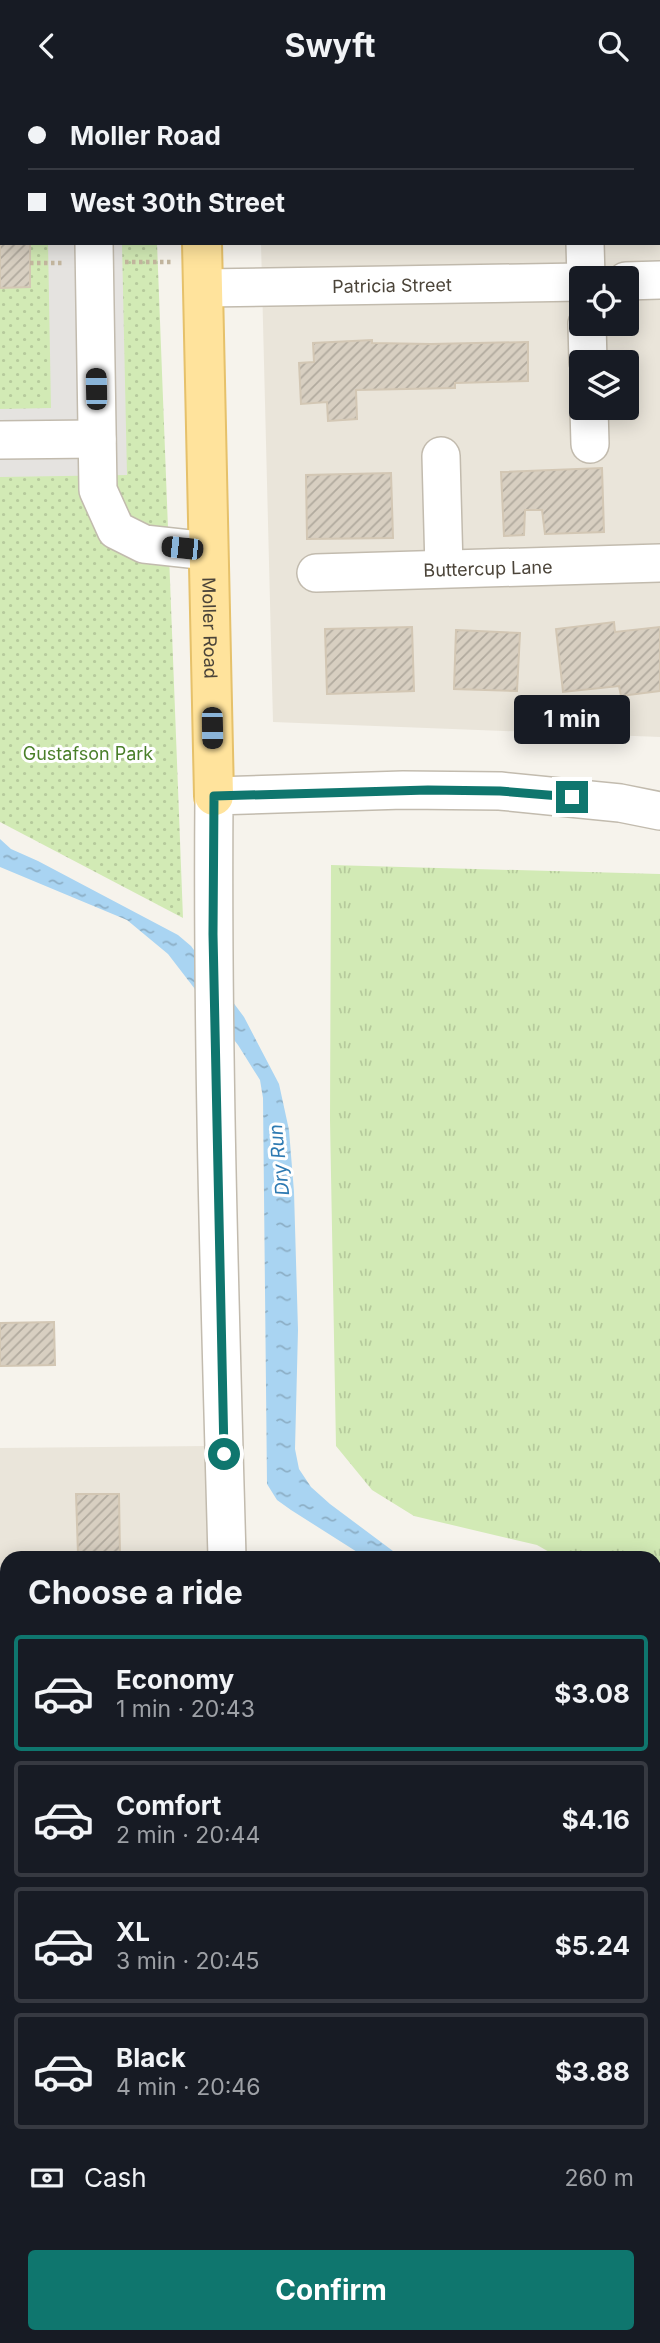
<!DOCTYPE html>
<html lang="en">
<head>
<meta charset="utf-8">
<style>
	body { margin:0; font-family:Inter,sans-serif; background:#242831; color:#f1f3f6; height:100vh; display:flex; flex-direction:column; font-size:26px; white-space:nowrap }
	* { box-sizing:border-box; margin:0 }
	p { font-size:23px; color:#9ea1a6 }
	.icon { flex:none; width:38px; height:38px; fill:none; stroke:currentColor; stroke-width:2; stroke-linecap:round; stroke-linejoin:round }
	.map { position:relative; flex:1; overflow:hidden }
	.panel { position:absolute; left:0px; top:1460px; width:662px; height:793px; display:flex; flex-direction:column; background:#171b24; border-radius:21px 21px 0 0; box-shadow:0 4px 18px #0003 }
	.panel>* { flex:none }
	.top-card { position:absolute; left:0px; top:0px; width:662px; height:154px; box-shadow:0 4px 18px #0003; display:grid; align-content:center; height:154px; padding:0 28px; background:#171b24 }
	.controls { position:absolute; left:569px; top:175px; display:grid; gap:14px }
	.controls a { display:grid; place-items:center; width:70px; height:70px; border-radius:7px; background:#171b24; box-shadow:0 4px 18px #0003; font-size:35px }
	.end { position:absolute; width:32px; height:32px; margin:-16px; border:9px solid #0f766e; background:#fff; box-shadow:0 0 0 4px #fff }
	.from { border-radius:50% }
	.bubble { position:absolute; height:49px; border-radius:7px; background:#171b24; box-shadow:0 4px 18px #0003; font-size:23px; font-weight:700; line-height:49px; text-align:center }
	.car { position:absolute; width:21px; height:42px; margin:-21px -10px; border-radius:9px; box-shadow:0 0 5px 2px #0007; background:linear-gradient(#222 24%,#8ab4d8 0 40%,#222 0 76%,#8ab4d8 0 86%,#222 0) }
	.top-card b { display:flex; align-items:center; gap:24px; height:66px; font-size:26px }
	.top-card b+b { border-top:2px solid #363941 }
	.top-card i { width:18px; height:18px; background:#f1f3f6 }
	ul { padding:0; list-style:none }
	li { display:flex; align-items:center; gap:21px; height:116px; margin:0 14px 10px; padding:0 14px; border:4px solid #363941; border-radius:7px }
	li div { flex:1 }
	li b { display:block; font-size:26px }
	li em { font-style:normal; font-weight:700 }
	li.selected { border-color:#0f766e }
	li>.icon { width:63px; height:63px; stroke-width:1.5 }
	h2 { padding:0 28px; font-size:32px; line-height:84px }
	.pay { display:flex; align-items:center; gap:18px; height:77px; padding:0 28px; font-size:26px }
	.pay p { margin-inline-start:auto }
	.button { display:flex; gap:14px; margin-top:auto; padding:14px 28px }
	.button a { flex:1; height:80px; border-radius:7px; background:#0f766e; color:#fff; font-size:28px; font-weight:700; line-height:80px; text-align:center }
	header { display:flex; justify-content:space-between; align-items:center; height:91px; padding:0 28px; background:#171b24; font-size:32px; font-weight:700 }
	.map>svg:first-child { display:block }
	.residential { fill:#eae5da; fill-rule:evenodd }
	.grass { fill:url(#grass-tufts) }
	.park { fill:url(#park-dots) }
	.parking { fill:#e5e3e0 }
	.water { fill:url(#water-ripples) }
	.building { fill:url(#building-hatch); stroke:#d3c7b4; stroke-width:2 }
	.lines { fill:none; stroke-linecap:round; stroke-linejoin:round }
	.minor-casing { stroke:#c2bbae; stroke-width:40 }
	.major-casing { stroke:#e6c16a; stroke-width:42 }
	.path { stroke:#c4b79f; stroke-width:4.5; stroke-dasharray:3.5 3.5; stroke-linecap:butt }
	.minor { stroke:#fff; stroke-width:37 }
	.major { stroke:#ffe39c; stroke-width:38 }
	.route { stroke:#0f766e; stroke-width:9 }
	.labels { text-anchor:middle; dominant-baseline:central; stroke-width:6; stroke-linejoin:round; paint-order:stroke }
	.street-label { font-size:18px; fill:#4b4439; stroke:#fff }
	.park-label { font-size:18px; fill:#4a7f2a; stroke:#fff }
	.water-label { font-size:19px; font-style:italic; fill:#2e7ab2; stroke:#fff }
</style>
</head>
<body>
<header><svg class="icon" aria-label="back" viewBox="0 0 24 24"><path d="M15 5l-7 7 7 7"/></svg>Swyft<svg class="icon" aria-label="search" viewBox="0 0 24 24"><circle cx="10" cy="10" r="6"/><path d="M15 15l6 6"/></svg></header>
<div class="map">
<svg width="660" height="2252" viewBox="0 0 660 2252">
	<defs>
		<pattern id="grass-tufts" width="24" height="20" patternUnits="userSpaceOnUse" patternTransform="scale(1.75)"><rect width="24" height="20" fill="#d2eab5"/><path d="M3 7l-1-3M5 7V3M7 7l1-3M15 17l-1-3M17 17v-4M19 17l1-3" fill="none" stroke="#b6ca9c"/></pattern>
		<pattern id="park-dots" width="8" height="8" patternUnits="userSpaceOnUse" patternTransform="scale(1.75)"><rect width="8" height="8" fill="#d2eab5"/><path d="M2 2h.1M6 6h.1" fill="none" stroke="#b6ca9c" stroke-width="1.8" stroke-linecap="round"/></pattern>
		<pattern id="water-ripples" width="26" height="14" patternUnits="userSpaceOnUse" patternTransform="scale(1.75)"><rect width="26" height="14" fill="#a9d4f2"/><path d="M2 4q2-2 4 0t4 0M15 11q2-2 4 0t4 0" fill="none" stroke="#8caec5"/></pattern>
		<pattern id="building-hatch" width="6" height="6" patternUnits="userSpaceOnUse" patternTransform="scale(1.75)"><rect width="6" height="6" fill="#d8cfc1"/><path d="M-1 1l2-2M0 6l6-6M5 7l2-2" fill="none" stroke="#b1aa9e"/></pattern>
	</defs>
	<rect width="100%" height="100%" fill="#f6f3ec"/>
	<path class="residential" d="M257,0H660V646L273,631L261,152H660V2ZM581,187H626V233H581ZM581,271H626V317H581Z
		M206,1355L208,1466H7V2245H223L224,2252H0V1357Z"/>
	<path class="grass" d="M331,774L660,783V1527L655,1524L654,1466H558L537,1454L414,1425L372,1399L336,1355L330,1029Z
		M655,1808L660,1816V2252H294V2245H654Z"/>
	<path class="park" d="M0,0H152V2H2V152H157L183,827L0,731Z"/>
	<path class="parking" d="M0,0H120V2H2L0,28Z
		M48,152H122L127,384L0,386V318L51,317Z"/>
	<path class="water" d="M0,748L11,758L38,770L178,844L191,855L244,926L279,993L289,1039L294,1101L298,1239L295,1358L299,1378L311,1396L330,1413L401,1466H365L291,1419L277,1409L267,1393L263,1007L260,989L238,954L168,863L127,829L0,776Z"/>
	<path class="building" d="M0,152H30V196L0,197Z
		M372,249V252L431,253L528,251V290L455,292V297L356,299L357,328L328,330L327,311L301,313L299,272L314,271L313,252Z
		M602,377L604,441L545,443L542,419H525L524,444L504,445L501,381Z
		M391,382L393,447L307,448L306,384Z
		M614,531L615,541L660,536V600L621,605L619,595L563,601L556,538Z
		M412,536L414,600L327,603L325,538Z
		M456,539L520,542L517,600L454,598Z
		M54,1231L55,1274L0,1275V1232Z
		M76,1403H119L120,1466H90V1463H78Z"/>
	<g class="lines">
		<defs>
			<g id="minor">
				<path d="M81,0L82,2"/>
				<path d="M582,0V2"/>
				<path d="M94,152L98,399L116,439L144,453L208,460"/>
				<path d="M585,152L586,187"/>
				<path d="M626,190L660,189"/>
				<path id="s1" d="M203,197L581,191"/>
				<path d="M587,233L588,271"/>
				<path d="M589,317L590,353"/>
				<path d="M0,349L97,348"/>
				<path d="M441,365L444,477"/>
				<path id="s2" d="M316,482L660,472"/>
				<path d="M227,1466C220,1213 212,959 214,705L403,699L500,700L620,712L660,720"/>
				<path d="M0,1555H7"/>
				<path d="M1,1935L4,2252"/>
				<path d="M241,2245V2252"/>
			</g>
			<g id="major">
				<path d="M199,0V2"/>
				<path id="s3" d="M202,152L214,705"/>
			</g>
		</defs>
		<use href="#minor" class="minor-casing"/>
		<use href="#major" class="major-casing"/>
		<path class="path" d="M125,171H172
			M30,172H64"/>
		<use href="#minor" class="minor"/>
		<use href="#major" class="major"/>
	</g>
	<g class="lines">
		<path class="route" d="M224,1363L213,843L214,705L428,699L500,700L572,706"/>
	</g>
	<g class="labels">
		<g class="street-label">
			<text stroke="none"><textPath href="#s1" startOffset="189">Patricia Street</textPath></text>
			<text stroke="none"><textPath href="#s2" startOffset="172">Buttercup Lane</textPath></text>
			<text stroke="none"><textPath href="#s3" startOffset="385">Moller Road</textPath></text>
		</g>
		<g class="park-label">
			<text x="88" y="662">Gustafson Park</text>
		</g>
		<g class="water-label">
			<text transform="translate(279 1069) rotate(-96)">Dry Run</text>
		</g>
	</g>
</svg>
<div class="controls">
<a><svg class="icon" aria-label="locate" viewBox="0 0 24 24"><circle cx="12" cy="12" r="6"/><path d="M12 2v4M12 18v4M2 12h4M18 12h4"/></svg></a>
<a><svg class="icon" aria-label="layers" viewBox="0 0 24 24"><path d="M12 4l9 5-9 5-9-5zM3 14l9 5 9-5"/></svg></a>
</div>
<i class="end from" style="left:224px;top:1363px"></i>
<i class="end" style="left:572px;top:706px"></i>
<div class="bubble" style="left:514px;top:604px;width:116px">1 min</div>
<i class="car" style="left:96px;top:298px;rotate:359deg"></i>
<i class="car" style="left:182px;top:457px;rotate:276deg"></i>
<i class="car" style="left:212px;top:637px;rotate:179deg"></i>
<div class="top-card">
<b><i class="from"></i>Moller Road</b>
<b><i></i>West 30th Street</b>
</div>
<section class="panel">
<h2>Choose a ride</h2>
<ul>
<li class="selected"><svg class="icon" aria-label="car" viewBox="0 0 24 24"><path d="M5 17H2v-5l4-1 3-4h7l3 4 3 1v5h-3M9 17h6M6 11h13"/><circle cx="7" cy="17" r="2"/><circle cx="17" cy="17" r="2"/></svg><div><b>Economy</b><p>1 min · 20:43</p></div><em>$3.08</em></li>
<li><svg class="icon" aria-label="car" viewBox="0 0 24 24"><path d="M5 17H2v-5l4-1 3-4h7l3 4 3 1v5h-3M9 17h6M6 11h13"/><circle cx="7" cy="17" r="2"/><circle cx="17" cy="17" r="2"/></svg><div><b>Comfort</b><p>2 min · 20:44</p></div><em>$4.16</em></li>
<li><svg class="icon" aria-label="car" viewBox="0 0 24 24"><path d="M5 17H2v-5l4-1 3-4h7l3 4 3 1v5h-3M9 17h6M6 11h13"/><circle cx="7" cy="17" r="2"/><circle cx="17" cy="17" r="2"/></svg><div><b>XL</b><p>3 min · 20:45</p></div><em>$5.24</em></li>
<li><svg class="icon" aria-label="car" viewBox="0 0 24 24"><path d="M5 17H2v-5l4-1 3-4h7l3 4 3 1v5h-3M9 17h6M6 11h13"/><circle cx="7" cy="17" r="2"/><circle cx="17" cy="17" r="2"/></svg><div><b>Black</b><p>4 min · 20:46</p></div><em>$3.88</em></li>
</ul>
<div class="pay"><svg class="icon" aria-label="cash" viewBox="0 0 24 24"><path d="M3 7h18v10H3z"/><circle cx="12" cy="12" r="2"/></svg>Cash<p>260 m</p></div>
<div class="button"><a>Confirm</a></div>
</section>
</div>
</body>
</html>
